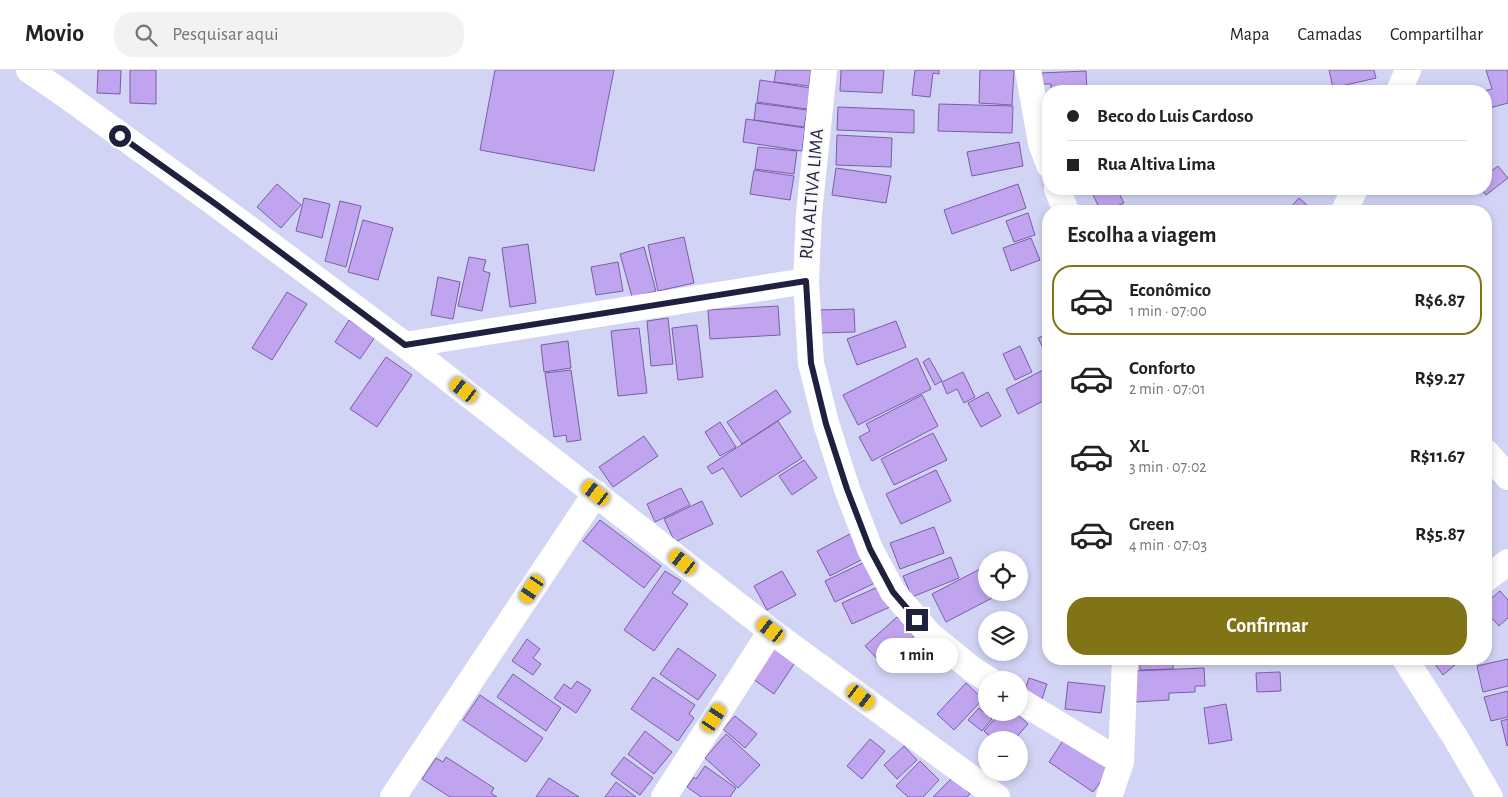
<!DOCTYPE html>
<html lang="pt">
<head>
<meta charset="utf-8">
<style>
	body { margin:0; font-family:"Alegreya Sans",sans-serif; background:#f2f2f2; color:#222; height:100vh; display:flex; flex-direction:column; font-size:19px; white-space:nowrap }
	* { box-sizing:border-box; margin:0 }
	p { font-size:16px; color:#767676 }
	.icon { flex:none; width:28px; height:28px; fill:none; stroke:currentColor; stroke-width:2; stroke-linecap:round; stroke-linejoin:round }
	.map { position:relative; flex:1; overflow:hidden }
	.side { position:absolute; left:1042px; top:135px; width:450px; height:460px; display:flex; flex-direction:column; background:#fff; border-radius:20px; box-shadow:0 2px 8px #0003 }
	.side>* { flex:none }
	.top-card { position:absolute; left:1042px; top:15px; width:450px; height:110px; border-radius:20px; box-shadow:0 2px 8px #0003; display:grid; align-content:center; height:110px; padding:0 25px; background:#fff }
	.tools { position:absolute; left:978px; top:481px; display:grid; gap:10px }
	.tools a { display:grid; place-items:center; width:50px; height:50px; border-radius:50%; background:#fff; box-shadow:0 2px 8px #0003; font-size:25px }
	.end { position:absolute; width:22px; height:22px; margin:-11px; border:6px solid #1f203d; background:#fff; box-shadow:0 0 0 2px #fff }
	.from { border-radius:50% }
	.bubble { position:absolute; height:35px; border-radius:18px; background:#fff; box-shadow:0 2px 8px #0003; font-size:16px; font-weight:600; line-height:35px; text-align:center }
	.car { position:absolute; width:15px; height:30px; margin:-15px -8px; border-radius:6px; box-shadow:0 0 4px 1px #0007; background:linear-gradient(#f5c518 24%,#345 0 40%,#f5c518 0 76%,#345 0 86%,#f5c518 0) }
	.top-card b { display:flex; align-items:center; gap:18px; height:48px; font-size:19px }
	.top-card b+b { border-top:1px solid #e0e0e0 }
	.top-card i { width:12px; height:12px; background:#222 }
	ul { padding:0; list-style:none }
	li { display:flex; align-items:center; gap:15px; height:70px; margin:0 10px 8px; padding:0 15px; border:2px solid transparent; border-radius:20px }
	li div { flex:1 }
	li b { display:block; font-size:19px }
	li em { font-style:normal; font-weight:600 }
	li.active { border-color:#807416 }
	li>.icon { width:45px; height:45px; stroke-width:1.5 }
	h2 { padding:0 25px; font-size:22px; line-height:60px }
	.primary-button { display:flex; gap:10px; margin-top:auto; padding:10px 25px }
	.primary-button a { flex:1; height:58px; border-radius:20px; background:#807416; color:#fff; font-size:20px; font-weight:600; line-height:58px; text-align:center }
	header { display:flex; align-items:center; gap:30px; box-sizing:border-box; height:70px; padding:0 25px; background:#fff; border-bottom:1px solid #e0e0e0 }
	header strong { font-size:24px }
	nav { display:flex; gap:28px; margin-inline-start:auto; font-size:18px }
	.search { width:350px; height:45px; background:#f2f2f2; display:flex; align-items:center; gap:12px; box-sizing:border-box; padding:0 18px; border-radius:20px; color:#767676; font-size:19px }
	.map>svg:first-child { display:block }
	.building { fill:#c1a4f0; stroke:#7a5ea4 }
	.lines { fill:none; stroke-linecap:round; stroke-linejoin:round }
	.street { stroke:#fff; stroke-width:26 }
	.route { stroke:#1f203d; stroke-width:6 }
	.labels { text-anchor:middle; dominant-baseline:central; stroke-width:4; stroke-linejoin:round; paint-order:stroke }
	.street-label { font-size:19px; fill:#1f203d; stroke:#f8f8f8 }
</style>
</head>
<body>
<header>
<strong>Movio</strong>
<div class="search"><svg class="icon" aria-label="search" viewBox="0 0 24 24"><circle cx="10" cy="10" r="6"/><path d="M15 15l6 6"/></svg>Pesquisar aqui</div>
<nav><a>Mapa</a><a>Camadas</a><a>Compartilhar</a></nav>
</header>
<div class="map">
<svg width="1508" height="727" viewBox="0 0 1508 727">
	<rect width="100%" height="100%" fill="#d1d4f4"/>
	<path class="building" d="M98,0H121L120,24L97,23Z
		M130,0H156V34L130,33Z
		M495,0H614L594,101L480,80Z
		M776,0H811L809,16L774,12Z
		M841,0H884L882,23L840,21Z
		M915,0H939V4L933,3L930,27L912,25Z
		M980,0H1014L1012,35L979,33Z
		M1329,0H1374L1376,8L1333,18Z
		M1486,0H1508V33L1486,39V21H1484L1492,19Z
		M1086,1L1087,21H1051V14H1042L1041,3Z
		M760,10L810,18L807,39L757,32Z
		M756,33L807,40L804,57L754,50Z
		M939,34L1013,36L1012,63L938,61Z
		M838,37L914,40V63L837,60Z
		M746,49L805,58L802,81L743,72Z
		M837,65L892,68L891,97L836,95Z
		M1019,72L1023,96L972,106L967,82Z
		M758,77L797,81L794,104L755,99Z
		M1498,96L1508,108L1486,125L1481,119H1486V105Z
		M836,98L891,106L886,133L832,125Z
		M754,100L794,106L790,130L750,124Z
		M277,114L301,135L281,158L257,137Z
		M1018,114L1026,138L952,164L944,140Z
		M1090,119H1117L1124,133L1105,141H1101Z
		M304,128L330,134L322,168L296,161Z
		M1299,128L1314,141H1287Z
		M340,131L361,136L346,197L325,191Z
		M1028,143L1035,165L1014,172L1006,151Z
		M363,150L393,158L378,210L348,202Z
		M684,167L694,213L658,221L648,175Z
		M1031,168L1040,190L1011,201L1003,178Z
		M528,174L536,233L510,237L502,178Z
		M644,177L656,221L632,227L620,184Z
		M469,187L486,190L483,201L490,203L482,241L458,236Z
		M618,192L623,221L596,225L591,197Z
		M438,207L460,212L453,249L431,245Z
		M287,222L307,234L272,290L252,278Z
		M778,236L780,265L710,269L708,240Z
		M854,239L855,262L819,263L818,240Z
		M668,248L673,294L651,296L647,251Z
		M349,250L375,267L360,289L335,272Z
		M896,251L906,277L857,295L847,269Z
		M697,255L703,307L678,310L672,258Z
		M639,258L647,323L618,326L611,261Z
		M1049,263V290L1038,268Z
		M568,271L571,298L544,302L541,275Z
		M1020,276L1032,302L1015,310L1003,284Z
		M386,287L412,305L377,357L350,339Z
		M917,288L931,319L858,355L843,325Z
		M929,288L942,311L935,315L923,292Z
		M1049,297V328L1018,344L1006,319Z
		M571,300L581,370L567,372L566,365L554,367L545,303Z
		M963,302L975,327L964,333L957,319L947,324L942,312Z
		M776,320L791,342L742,374L727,352Z
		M988,322L1001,346L981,357L968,333Z
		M922,325L938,356L872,391L859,367L870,361L866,354Z
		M778,351L802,388L741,427L723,398L712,404L707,397Z
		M720,352L736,377L720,386L705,362Z
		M933,363L947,390L894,415L881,389Z
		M644,366L658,386L613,417L599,397Z
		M804,390L817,408L792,425L779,406Z
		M936,400L951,431L901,454L886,424Z
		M681,418L690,435L655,452L647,434Z
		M702,431L713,454L675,472L664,449Z
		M600,450L661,496L644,518L583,471Z
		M934,457L944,483L900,499L890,473Z
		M852,463L865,488L830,506L817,481Z
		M951,487L959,508L912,527L903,506Z
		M867,491L877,512L835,532L825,511Z
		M982,498L986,507V522H994L996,526L946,552L932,524Z
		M665,501L681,511L672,523L688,534L654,581L624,560Z
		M782,501L796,525L767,540L754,516Z
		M880,516L890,537L852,554L842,533Z
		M1500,521L1508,530V548L1499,556L1486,542V533Z
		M897,547L915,565L883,595L865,576Z
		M527,569L540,579L533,588L541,594L533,605L512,591Z
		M775,577L796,591L774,624L753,609Z
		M678,578L716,605L698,630L660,604Z
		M1140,589H1211V593L1173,594V599L1140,600Z
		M1431,589H1456L1452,592L1455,595L1443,605Z
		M1508,589V616L1483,622L1477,596Z
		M1204,598L1205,616H1195V622L1169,623V630L1135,632L1134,601Z
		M1280,602L1281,621L1257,622L1256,603Z
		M513,604L561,638L546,661L497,627Z
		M653,607L695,635L689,644L694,648L678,671L631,639Z
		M1029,608L1047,614L1042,629L1024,623Z
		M577,611L591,620L576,643L554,628L564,614L571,619Z
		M1068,612L1105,616L1101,643L1065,639Z
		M966,613L983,629L954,660L937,644Z
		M1508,621V647L1491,651L1484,627Z
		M480,625L543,668L526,692L463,650Z
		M1226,634L1232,670L1209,674L1204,638Z
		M979,638L992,649L982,661L968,650Z
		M1001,642H1015L1028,654L1014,670H994L984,661Z
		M735,646L757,664L745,678L723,659Z
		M1508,649V675L1507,676L1501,651Z
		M645,661L672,682L654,704L628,684Z
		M726,664L760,695L738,718L705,688Z
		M870,669L885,681L862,709L847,696Z
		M1064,669L1109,700L1093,722L1049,692Z
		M904,676L917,690L897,709L884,695Z
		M446,687L494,718L491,723L497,727H450L422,709L436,688L443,692Z
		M624,687L653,708L640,725L611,704Z
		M920,691L939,710L923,727H908L896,716Z
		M705,696L736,718L730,727H701L687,717L694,707L696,709Z
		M953,707L970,724L967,727H933Z
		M549,708L579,727H536Z
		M616,712L636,727H605Z"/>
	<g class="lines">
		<path class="street" d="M29,0L64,24L217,135L405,275L771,561L997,727
			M824,0L809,143L806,211L811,293L826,353L847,419L870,479L893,522L929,564L972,599L989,610
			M1028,0L1041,73L1049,95
			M1399,21L1408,0
			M1057,119L1066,141
			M1344,141L1355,119
			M405,275L806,211
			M1486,382L1508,407
			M1486,509L1508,492
			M1405,589L1455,667L1490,727
			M1019,630L1121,692
			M393,727L596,423
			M664,727L771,561
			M1109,727L1121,692L1125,589"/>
	</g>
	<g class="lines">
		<path class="route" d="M120,66L217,135L405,275L806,211L811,293L826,354L847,419L870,479L893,522L917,550"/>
	</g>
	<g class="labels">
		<g class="street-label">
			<text transform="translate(812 124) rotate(-85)">RUA ALTIVA LIMA</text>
		</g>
	</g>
</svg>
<div class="tools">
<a><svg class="icon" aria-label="locate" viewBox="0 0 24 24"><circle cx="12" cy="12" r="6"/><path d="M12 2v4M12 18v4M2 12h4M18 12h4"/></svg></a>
<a><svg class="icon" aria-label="layers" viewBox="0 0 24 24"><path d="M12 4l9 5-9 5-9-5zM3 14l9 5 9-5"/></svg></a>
<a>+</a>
<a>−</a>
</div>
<i class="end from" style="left:120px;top:66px"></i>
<i class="end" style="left:917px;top:550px"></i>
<div class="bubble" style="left:876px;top:568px;width:82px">1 min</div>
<i class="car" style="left:464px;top:320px;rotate:308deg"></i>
<i class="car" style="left:596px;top:423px;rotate:308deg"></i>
<i class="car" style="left:683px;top:492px;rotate:308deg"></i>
<i class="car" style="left:532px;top:519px;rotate:214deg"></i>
<i class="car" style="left:771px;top:560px;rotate:308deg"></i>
<i class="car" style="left:861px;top:627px;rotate:127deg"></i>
<i class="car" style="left:714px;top:648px;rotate:33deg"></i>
<div class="top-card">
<b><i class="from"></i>Beco do Luis Cardoso</b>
<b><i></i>Rua Altiva Lima</b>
</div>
<section class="side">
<h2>Escolha a viagem</h2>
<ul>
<li class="active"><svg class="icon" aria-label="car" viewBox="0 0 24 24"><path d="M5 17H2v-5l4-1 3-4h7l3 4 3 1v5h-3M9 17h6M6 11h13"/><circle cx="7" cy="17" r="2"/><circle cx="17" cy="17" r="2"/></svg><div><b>Econômico</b><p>1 min · 07:00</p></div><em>R$6.87</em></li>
<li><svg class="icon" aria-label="car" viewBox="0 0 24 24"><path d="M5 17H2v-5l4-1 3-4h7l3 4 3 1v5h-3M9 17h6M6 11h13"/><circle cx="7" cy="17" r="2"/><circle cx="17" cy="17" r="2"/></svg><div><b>Conforto</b><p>2 min · 07:01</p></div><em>R$9.27</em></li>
<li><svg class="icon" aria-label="car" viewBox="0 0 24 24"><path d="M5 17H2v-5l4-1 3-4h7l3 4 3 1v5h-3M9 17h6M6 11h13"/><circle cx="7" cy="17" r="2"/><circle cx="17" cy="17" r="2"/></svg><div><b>XL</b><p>3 min · 07:02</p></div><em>R$11.67</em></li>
<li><svg class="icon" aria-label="car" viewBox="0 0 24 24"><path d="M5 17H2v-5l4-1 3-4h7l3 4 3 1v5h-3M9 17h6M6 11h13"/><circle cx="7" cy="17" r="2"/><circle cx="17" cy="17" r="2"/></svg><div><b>Green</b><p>4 min · 07:03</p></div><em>R$5.87</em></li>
</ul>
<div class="primary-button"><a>Confirmar</a></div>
</section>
</div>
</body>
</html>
